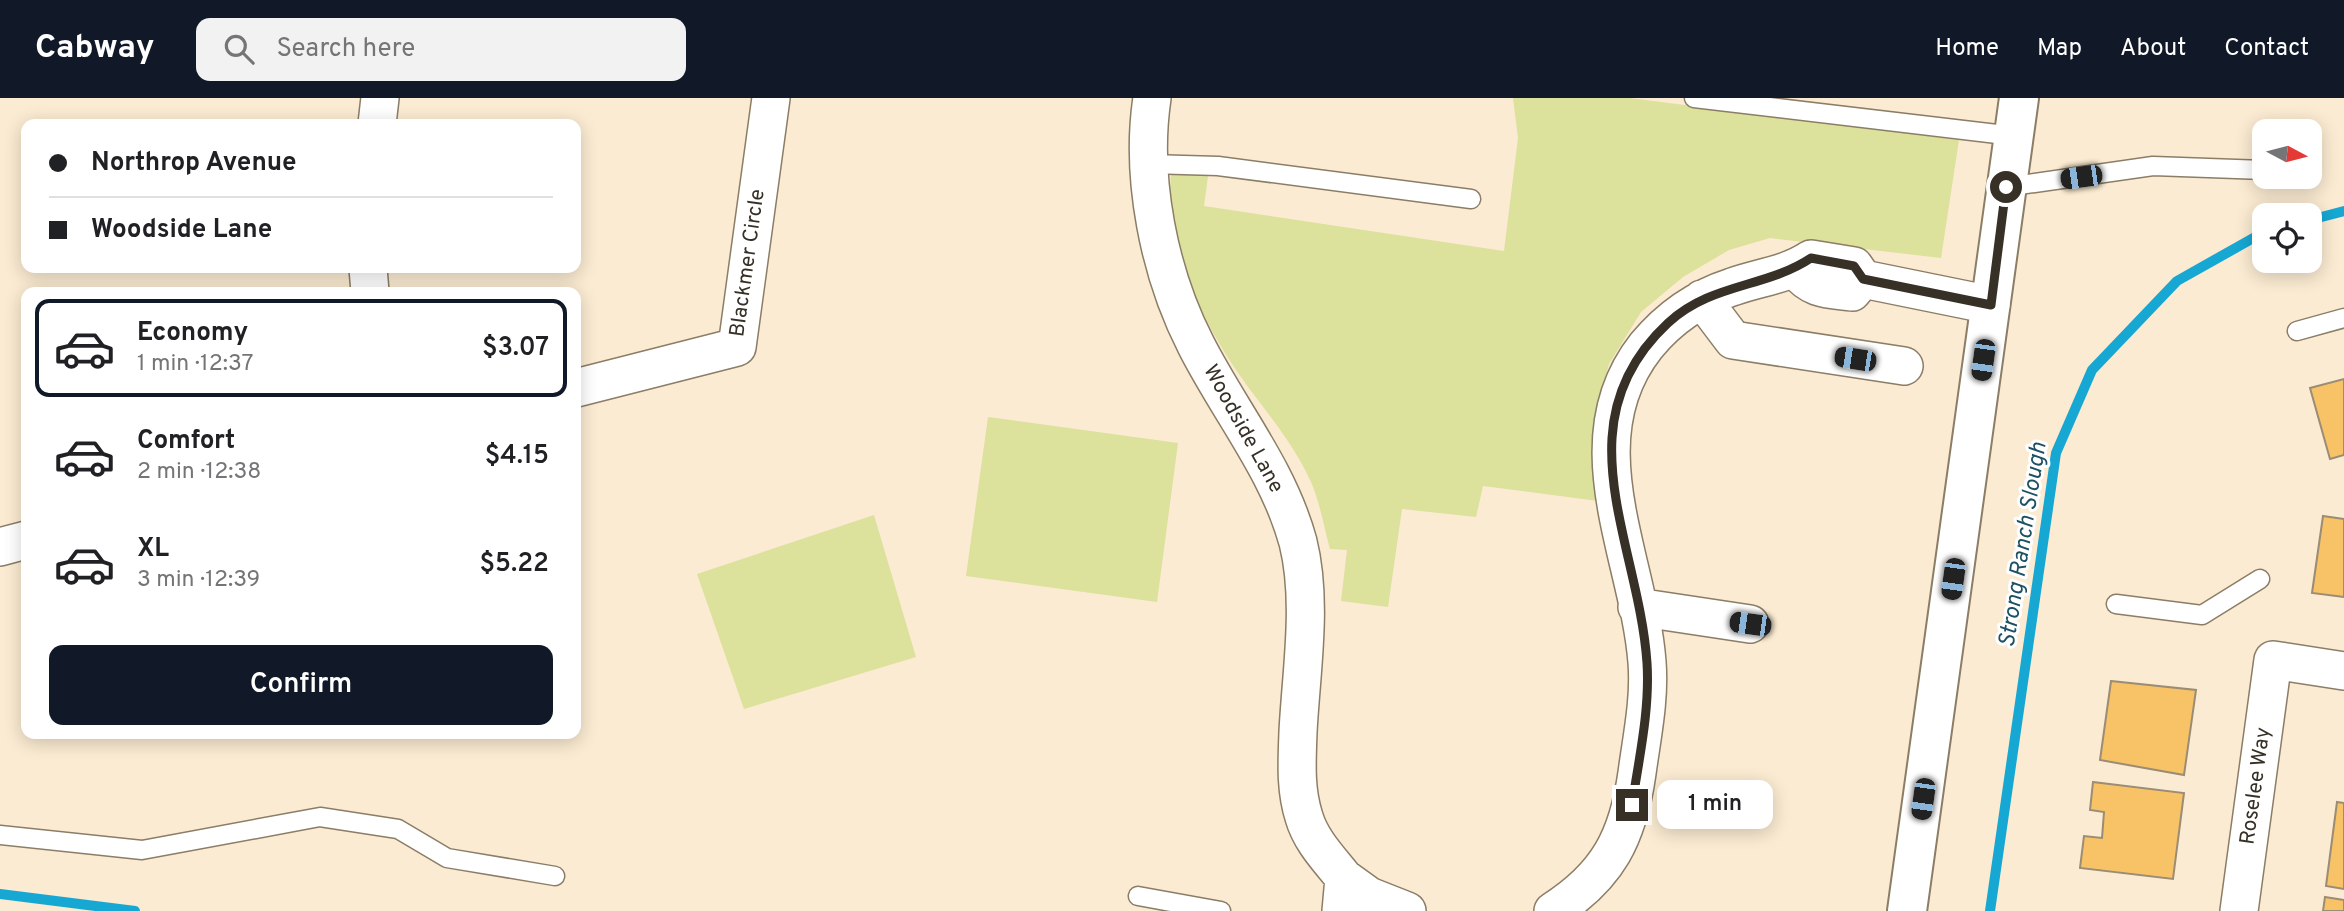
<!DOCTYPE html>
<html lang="en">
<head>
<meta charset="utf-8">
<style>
	body { margin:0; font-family:Overpass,sans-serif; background:#f2f2f2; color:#202124; height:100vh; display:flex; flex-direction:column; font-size:26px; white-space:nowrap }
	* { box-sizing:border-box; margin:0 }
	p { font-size:23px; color:#757577 }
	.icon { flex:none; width:38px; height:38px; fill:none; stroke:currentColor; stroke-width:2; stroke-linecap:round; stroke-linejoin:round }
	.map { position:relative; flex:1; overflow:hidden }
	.panel { position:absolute; left:21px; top:189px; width:560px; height:452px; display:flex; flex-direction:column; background:#fff; border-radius:14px; box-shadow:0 4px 18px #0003 }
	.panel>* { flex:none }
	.banner { position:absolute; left:21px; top:21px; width:560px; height:154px; border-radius:14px; box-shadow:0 4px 18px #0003; display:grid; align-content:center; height:154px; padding:0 28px; background:#fff }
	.needle { width:46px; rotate:97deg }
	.fabs { position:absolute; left:2252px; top:21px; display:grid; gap:14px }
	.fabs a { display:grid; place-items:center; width:70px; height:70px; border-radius:14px; background:#fff; box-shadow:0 4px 18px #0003; font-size:35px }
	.end { position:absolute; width:32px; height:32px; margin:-16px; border:9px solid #363027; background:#fff; box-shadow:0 0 0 4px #fff }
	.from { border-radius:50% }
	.bubble { position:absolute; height:49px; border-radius:14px; background:#fff; box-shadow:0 4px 18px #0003; font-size:23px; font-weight:600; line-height:49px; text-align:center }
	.car { position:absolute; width:21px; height:42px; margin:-21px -10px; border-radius:9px; box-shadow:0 0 5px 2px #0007; background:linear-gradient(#222 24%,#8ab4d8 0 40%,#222 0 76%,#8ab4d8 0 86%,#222 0) }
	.banner b { display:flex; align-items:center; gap:24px; height:66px; font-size:26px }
	.banner b+b { border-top:2px solid #e0e0e0 }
	.banner i { width:18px; height:18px; background:#202124 }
	ul { padding:12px 0 0; list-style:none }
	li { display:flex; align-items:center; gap:21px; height:98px; margin:0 14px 10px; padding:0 14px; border:4px solid transparent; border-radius:14px }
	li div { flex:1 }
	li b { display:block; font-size:26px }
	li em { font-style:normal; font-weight:600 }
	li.active { border-color:#111827 }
	li>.icon { width:63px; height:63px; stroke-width:1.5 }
	.button { display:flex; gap:14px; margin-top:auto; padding:14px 28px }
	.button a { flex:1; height:80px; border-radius:14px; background:#111827; color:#fff; font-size:28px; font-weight:600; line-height:80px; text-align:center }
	header { display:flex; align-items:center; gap:42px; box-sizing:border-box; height:98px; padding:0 35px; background:#111827; color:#fff }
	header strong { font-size:33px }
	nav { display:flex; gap:38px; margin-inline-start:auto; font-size:24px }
	.search { width:490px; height:63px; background:#f2f2f2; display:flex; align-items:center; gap:18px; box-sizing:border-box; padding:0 24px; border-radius:14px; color:#757577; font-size:26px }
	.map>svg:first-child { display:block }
	.green { fill:#dce19b }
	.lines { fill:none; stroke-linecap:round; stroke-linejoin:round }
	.stream { stroke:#16a7d3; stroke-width:10 }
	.building { fill:#f8c366; stroke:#9a8c75; stroke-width:2 }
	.lane-casing { stroke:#8b7d66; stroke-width:21 }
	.street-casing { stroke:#8b7d66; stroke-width:40 }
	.secondary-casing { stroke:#8b7d66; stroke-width:42 }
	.lane { stroke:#fff; stroke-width:18 }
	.street { stroke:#fff; stroke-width:37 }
	.secondary { stroke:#fff; stroke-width:38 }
	.route { stroke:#363027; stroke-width:9 }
	.labels { text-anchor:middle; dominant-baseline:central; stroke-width:6; stroke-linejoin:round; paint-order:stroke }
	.street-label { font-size:21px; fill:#363027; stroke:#fff }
	.water-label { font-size:23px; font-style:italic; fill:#1c5063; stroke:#fff }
</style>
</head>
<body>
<header>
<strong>Cabway</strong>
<div class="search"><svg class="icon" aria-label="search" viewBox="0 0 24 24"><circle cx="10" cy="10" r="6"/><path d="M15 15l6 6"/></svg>Search here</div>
<nav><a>Home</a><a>Map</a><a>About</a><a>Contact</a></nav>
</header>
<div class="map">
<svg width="2344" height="813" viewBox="0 0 2344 813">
	<rect width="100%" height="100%" fill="#fbebd2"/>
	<path class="green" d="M1513,0H1630L1959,42L1941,160L1770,140L1729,152L1683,179L1641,214L1609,266L1595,322L1598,403L1483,388L1476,419L1402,411L1388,509L1341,503L1347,452L1330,451C1324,429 1320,405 1311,384C1289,335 1249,296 1222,250C1192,200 1165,137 1171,77L1178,73L1208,78L1204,108L1504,153L1518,40Z
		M988,319L1178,345L1157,504L966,478Z
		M874,417L916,559L744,611L697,476Z"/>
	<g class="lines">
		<path class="stream" d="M2310,122L2344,113
			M0,796L135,813
			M1990,813L2056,355L2092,272L2177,183L2264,134"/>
	</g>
	<path class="building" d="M2344,281V357L2330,361L2310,290Z
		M2323,418L2344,421V499L2312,495Z
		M2111,583L2196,592L2184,677L2100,662Z
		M2093,684L2184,695L2173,781L2080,770L2084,738L2102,740L2104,714L2090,712Z
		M2337,704L2344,705V791L2326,788Z
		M2325,799L2344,802V813H2323Z"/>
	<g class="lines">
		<defs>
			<path id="lane" d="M1694,0L2014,38
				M1149,66L1218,68L1471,101
				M2006,89L2153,68L2264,72
				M2297,233L2344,220
				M2116,506L2202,517L2260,481
				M0,737L142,752L320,719L398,731L447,760L555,778
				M1138,798L1221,813"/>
			<path id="street" d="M1152,0C1140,80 1159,175 1196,247C1230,314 1278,371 1298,444C1313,504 1301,574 1298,634C1297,663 1295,691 1304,719C1311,743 1329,761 1344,780L1341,813
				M377,26L380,0
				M368,170L370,194
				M1795,171C1812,192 1826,191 1852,194L1863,181
				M1863,181L1991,207
				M1702,201L1733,242L1904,268
				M576,290L737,249L771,0
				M0,449L26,442
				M1637,509L1750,526
				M1344,780L1369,798L1407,813
				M1553,813C1608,778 1628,739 1637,675C1642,638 1650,601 1647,564C1639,460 1571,343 1646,248C1669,220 1698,200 1732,189C1760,179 1787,177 1811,161L1854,168L1863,181
				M2239,813L2273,562L2344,573"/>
			<path id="secondary" d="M1907,813L2019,0"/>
		</defs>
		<use href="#lane" class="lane-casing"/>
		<use href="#street" class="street-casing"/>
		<use href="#secondary" class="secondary-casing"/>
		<use href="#lane" class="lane"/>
		<use href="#street" class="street"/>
		<use href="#secondary" class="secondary"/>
	</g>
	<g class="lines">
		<path class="route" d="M1632,707C1639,660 1650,612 1647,565C1639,445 1560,325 1668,225C1711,185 1766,190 1811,160L1854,168L1863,181L1991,207L2006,89"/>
	</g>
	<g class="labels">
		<g class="street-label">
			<text transform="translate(748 165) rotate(-82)">Blackmer Circle</text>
			<text transform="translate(1243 331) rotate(61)">Woodside Lane</text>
			<text transform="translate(2256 688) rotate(-82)">Roselee Way</text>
		</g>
		<g class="water-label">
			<text transform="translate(2024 447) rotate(-81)">Strong Ranch Slough</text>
		</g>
	</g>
</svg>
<div class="fabs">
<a><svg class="needle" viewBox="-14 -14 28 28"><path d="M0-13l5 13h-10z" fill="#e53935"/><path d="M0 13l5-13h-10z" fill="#757577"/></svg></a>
<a><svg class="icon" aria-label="locate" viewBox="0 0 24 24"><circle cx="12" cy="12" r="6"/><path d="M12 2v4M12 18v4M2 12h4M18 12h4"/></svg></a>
</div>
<i class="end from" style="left:2006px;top:89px"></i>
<i class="end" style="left:1632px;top:707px"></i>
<div class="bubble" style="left:1657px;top:682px;width:116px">1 min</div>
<i class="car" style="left:2081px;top:79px;rotate:262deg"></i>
<i class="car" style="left:1855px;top:261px;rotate:279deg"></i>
<i class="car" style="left:1983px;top:262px;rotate:188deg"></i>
<i class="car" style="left:1953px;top:481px;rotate:188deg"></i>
<i class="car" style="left:1750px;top:526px;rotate:278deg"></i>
<i class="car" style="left:1923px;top:701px;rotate:188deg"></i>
<div class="banner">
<b><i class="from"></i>Northrop Avenue</b>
<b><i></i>Woodside Lane</b>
</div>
<section class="panel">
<ul>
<li class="active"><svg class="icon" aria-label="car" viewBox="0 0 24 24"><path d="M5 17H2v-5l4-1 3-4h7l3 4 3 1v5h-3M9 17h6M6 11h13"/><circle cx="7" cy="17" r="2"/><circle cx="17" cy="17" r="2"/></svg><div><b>Economy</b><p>1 min · 12:37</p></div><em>$3.07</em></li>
<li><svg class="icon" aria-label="car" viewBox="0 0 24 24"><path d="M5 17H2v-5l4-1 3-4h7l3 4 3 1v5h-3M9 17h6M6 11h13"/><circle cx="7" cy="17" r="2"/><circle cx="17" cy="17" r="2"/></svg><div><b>Comfort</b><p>2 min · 12:38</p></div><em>$4.15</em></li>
<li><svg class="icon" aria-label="car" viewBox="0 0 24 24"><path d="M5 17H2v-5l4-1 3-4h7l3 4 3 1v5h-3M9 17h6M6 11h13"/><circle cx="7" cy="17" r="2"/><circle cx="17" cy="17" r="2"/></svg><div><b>XL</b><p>3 min · 12:39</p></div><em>$5.22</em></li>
</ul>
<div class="button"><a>Confirm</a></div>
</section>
</div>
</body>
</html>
